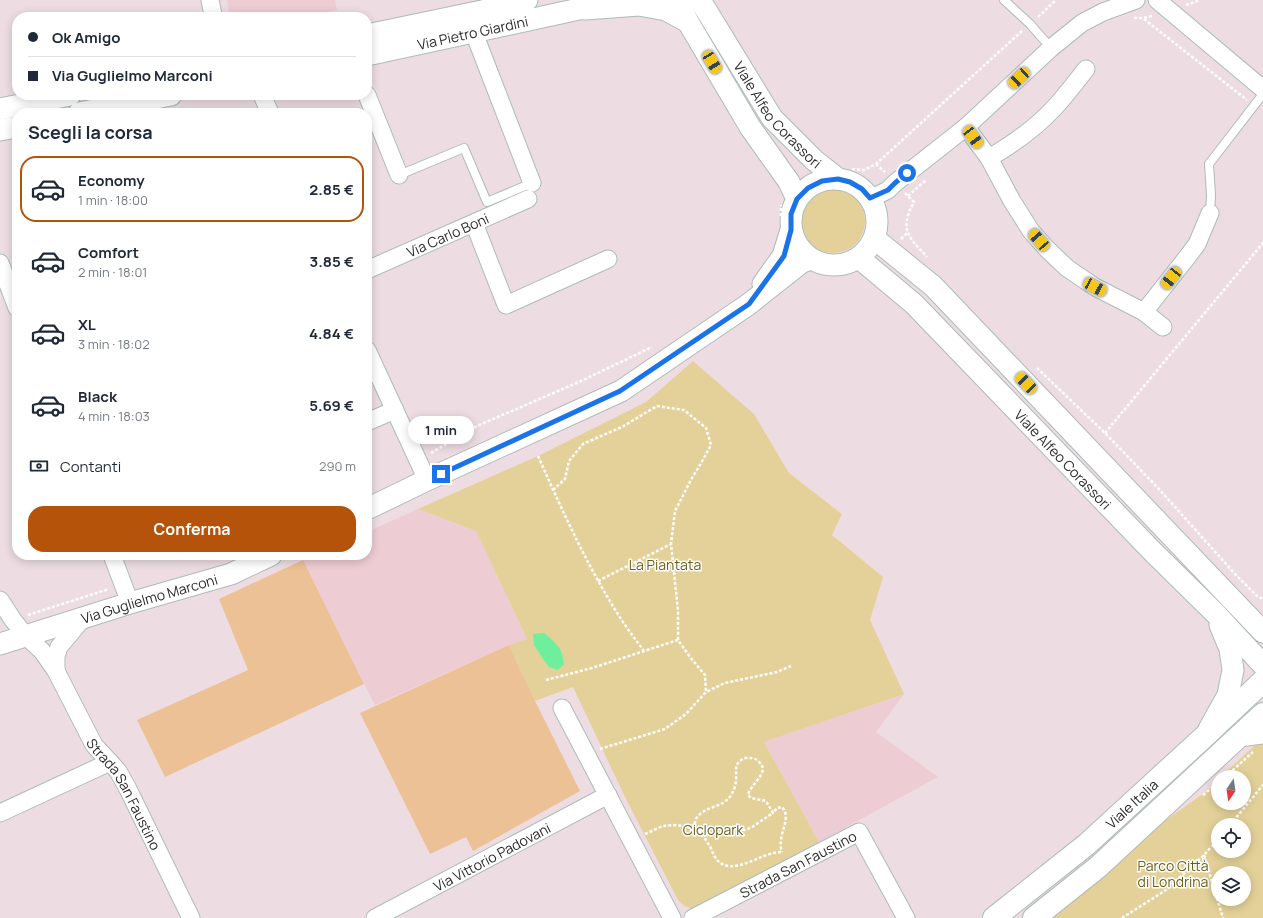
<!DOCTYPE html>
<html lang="it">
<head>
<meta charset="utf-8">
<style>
	body { margin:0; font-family:Manrope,sans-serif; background:#f2f2f3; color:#1f2937; height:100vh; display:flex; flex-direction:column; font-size:15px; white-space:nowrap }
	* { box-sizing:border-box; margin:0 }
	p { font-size:13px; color:#747a83 }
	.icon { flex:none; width:22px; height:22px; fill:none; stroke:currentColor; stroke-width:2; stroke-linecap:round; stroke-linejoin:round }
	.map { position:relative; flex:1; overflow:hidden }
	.side { position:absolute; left:12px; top:108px; width:360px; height:452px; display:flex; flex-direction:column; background:#fff; border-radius:16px; box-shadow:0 2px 10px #0003 }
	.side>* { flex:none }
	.guide { position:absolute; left:12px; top:12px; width:360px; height:88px; border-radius:16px; box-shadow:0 2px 10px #0003; display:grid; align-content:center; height:88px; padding:0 16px; background:#fff }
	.needle { width:26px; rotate:193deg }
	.tools { position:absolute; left:1211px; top:770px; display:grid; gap:8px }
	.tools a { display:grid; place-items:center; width:40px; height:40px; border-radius:50%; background:#fff; box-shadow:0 2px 10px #0003; font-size:20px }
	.end { position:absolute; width:18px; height:18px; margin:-9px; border:5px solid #1a73e8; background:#fff; box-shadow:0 0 0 2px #fff }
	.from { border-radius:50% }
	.bubble { position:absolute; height:28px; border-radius:14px; background:#fff; box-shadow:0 2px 10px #0003; font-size:13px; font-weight:700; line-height:28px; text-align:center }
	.car { position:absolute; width:12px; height:24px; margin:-12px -6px; border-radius:5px; box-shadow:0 0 3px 1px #0007; background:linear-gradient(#f5c518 24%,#345 0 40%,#f5c518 0 76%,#345 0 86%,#f5c518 0) }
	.guide b { display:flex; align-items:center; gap:14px; height:38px; font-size:15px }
	.guide b+b { border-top:1px solid #e0e1e3 }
	.guide i { width:10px; height:10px; background:#1f2937 }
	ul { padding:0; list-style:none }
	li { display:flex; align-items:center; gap:12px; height:66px; margin:0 8px 6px; padding:0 8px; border:2px solid transparent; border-radius:16px }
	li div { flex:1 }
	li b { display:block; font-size:15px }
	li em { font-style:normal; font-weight:700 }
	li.current { border-color:#b45309 }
	li>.icon { width:36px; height:36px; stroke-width:1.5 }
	h2 { padding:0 16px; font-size:18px; line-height:48px }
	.pay { display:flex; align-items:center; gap:10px; height:44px; padding:0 16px; font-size:15px }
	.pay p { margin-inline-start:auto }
	.cta { display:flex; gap:8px; margin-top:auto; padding:8px 16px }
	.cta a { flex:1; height:46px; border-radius:16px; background:#b45309; color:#fff; font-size:16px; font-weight:700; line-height:46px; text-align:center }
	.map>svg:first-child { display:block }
	.education { fill:#eeccd4 }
	.green { fill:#e4d199; fill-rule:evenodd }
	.pitch { fill:#ebc195 }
	.water { fill:#6fef9c }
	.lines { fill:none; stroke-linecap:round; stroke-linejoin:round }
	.service-casing { stroke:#adbbba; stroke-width:10 }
	.minor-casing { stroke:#adbbba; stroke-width:19 }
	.tertiary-casing { stroke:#adbbba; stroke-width:23 }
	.secondary-casing { stroke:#adbbba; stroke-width:24 }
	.path { stroke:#fff; stroke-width:2.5; stroke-dasharray:3 2; stroke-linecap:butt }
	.service { stroke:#fff; stroke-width:8 }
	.minor { stroke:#fff; stroke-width:17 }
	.tertiary { stroke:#fff; stroke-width:21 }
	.secondary { stroke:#fff; stroke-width:22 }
	.route { stroke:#1a73e8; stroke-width:5 }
	.labels { text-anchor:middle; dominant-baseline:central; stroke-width:3; stroke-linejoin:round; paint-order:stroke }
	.street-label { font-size:14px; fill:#2b2b2b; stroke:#fff }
	.park-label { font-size:14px; fill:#695f1a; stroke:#fff }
</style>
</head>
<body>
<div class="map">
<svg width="1263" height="918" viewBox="0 0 1263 918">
	<rect width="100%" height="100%" fill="#eddde2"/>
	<path class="education" d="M227,0H335L337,10L302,17H230Z
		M418,509L476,531L527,639L509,645L375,705L303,561L315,555H367V532Z
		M904,694L876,732L938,777L819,842L764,742Z"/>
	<path class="green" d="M801 221a32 32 0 1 1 64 0a32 32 0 1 1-64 0Z
		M693,361L754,414L789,473L842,514L832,535L883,577L870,620L904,694L764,742L819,842L706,904C694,909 688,911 678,900L625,797L573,687L535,701L509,645L527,639L476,531L418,509L538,456L646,402Z
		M1263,741V918H1050L1159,825L1207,791L1218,780V803H1244V777H1221L1257,743ZM1218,825H1244V851H1218ZM1218,873H1244V899H1218Z"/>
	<path class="pitch" d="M303,560L364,684L165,777L137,720L248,670L219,599Z
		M509,645L535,701L580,791L473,851L466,837L430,854L360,713Z"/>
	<path class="water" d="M544,633C557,644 562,647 564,664L558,670L549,667L541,656L534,645L533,634Z"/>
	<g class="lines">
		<defs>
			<path id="service" d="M1004,0L1030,24L1051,48
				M399,175L464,148L487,202L532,183
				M1210,213L1211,195L1209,164L1263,94"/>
			<g id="minor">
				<path d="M210,0L213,15"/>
				<path d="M1157,0L1263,89"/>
				<path d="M474,33L532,183"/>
				<path d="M262,95L270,113"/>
				<path d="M367,95L399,175"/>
				<path d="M966,127L989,158L1012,201L1031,231L1047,249L1067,268L1095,287L1144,312L1163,327"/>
				<path d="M989,158C1013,144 1036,128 1055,107C1066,95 1076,82 1086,69"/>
				<path d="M870,199L888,190L895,183L966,127L1051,48L1082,23L1103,12L1136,0"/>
				<path d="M474,223L506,305L608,259"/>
				<path d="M0,263L17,308"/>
				<path id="s1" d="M367,270L528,199"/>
				<path d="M1144,312L1188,256L1197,244L1210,213"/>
				<path d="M367,350L427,480"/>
				<path d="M367,422L395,410"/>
				<path d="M112,555L130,603"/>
				<path id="s2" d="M0,600L13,620L26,636L42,651L56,671L94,745L118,771L128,789L191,918"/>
				<path d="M56,671V656L59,647L84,617"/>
				<path d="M562,708L672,918"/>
				<path d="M0,813L110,762"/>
				<path id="s3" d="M375,918L608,795"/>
				<path id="s4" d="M693,918L859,832L906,918"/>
			</g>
			<g id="tertiary">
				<path d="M678,0L688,22L750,127L789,182L797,199"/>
				<path id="s5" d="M700,0L772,118L814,160L838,179"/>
				<path d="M585,9L639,5L666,10L688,22"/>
				<path d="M367,35L482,11L527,0"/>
				<path id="s6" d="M367,55L579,9L601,0"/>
				<path d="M0,109L70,95"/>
				<path d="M79,113L171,95"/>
				<path d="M0,130L17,127"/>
				<circle cx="834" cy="222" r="43"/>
				<path d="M875,239L933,286L1263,632"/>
				<path id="s7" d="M859,258L914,304L1153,552L1215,613L1263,665"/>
				<path d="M763,284L783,256L791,230"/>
				<path d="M367,509L427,480L621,391L749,304L802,262L811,259"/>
				<path id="s8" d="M0,644L130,603L231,574L271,555"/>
				<path d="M1209,729L1228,695L1233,670L1230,649L1220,625"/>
				<path d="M1239,736L1263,733"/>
			</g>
			<g id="secondary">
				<path id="s9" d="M994,918L1086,845L1205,736L1263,681"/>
				<path d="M1034,918L1098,867L1263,714"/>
			</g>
		</defs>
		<use href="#service" class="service-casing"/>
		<use href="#minor" class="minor-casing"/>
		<use href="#tertiary" class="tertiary-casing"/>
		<use href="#secondary" class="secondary-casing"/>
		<path class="path" d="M1186,5L1200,0
			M1038,17L1056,0
			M1134,18H1144L1152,16
			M1144,19L1247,100
			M876,164L885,172
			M852,169L864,170L876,164L1022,31
			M905,193L914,202C899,230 908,236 927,257
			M908,196L926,180
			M781,216V205
			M901,239L908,232
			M1037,368L1105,433L1158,488L1235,574L1257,596L1263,599
			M1105,433L1263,243
			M431,453L477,426L579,382L652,347
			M538,456C563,512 588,568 621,619C628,630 636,640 644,651
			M553,490L565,479L569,461L583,444L622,427L657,406L684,410L706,428L711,445L700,465L692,478L675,511L671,544L678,611V640
			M598,581L671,544
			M28,615L109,589
			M546,680L592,668L678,640L690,657L705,675L706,692
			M600,749L665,729L686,714L706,692L725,683L777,672L791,666
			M1225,777L1253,752
			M1203,795L1218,783
			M1230,825L1263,785
			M694,829C694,826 695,822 696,819C704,805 723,809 731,795C734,791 736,784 736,780C737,769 733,765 744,758C750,758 755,757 759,762C771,772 751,783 748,795L751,798L766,801L773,813L777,808L782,807C791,817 781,830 781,842C780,845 781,849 782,852
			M699,830C703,835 706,841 710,846C712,851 714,856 717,860C734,878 762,851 782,852
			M645,834L663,826L673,825L684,826L699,830L711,828L745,830L752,827L773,813
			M1204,855L1223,918
			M1122,918L1166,890L1204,855L1218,839"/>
		<use href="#service" class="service"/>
		<use href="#minor" class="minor"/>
		<use href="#tertiary" class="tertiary"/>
		<use href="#secondary" class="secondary"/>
	</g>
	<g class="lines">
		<path class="route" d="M441,474L620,391L749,304L784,256L791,230V214L797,199L808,188L822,181L838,179L850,182L862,189L870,198L888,190L895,183L907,173"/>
	</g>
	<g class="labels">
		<g class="street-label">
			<text stroke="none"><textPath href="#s6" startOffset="108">Via Pietro Giardini</textPath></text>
			<text stroke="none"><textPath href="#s5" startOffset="139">Viale Alfeo Corassori</textPath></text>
			<text stroke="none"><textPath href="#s1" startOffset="88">Via Carlo Boni</textPath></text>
			<text stroke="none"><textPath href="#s7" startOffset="287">Viale Alfeo Corassori</textPath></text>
			<text stroke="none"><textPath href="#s8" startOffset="156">Via Guglielmo Marconi</textPath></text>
			<text stroke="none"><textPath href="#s2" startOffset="232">Strada San Faustino</textPath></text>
			<text stroke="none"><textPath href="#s9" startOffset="179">Viale Italia</textPath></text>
			<text stroke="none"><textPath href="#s3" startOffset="132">Via Vittorio Padovani</textPath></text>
			<text stroke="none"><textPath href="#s4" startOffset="118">Strada San Faustino</textPath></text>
		</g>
		<g class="park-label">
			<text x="665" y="564">La Piantata</text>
			<text x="713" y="829">Ciclopark</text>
			<text x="1173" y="865">Parco Città<tspan x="1173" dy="16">di Londrina</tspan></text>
		</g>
	</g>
</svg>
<div class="tools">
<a><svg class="needle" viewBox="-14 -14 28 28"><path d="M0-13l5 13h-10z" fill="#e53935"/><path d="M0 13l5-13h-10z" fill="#747a83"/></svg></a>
<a><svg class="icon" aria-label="locate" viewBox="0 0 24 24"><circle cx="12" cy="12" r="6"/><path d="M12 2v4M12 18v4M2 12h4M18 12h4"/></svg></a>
<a><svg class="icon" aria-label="layers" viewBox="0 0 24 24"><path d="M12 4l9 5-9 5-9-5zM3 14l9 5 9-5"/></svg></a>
</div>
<i class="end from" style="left:907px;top:173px"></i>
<i class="end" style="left:441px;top:474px"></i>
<div class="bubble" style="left:408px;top:416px;width:66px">1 min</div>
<i class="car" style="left:712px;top:62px;rotate:149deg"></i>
<i class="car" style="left:1019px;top:78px;rotate:227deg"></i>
<i class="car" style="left:973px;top:137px;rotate:143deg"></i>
<i class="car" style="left:1039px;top:240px;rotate:319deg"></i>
<i class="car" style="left:1171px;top:278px;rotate:218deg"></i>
<i class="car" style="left:1095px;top:287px;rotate:118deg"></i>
<i class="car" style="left:1026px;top:383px;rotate:316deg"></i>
<div class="guide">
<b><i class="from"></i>Ok Amigo</b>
<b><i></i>Via Guglielmo Marconi</b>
</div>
<section class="side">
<h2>Scegli la corsa</h2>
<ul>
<li class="current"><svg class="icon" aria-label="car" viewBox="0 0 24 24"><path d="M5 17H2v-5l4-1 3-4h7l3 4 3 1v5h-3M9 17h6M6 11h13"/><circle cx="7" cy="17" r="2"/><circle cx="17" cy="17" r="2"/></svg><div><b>Economy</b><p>1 min · 18:00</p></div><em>2.85 €</em></li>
<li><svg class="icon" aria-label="car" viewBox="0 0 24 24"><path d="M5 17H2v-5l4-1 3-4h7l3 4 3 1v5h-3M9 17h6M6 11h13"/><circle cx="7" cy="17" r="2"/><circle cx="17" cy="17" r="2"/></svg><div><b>Comfort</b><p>2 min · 18:01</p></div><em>3.85 €</em></li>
<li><svg class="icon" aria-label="car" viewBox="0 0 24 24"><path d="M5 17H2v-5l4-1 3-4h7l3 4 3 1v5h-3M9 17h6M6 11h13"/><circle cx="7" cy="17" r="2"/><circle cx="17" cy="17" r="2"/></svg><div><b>XL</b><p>3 min · 18:02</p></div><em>4.84 €</em></li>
<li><svg class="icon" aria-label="car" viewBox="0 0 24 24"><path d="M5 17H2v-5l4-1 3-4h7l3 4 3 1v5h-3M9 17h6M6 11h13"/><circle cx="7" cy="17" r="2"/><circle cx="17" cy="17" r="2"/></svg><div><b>Black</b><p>4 min · 18:03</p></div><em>5.69 €</em></li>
</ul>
<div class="pay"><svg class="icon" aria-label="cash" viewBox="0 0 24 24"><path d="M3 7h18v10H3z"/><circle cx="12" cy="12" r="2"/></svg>Contanti<p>290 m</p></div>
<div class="cta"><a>Conferma</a></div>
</section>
</div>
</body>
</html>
